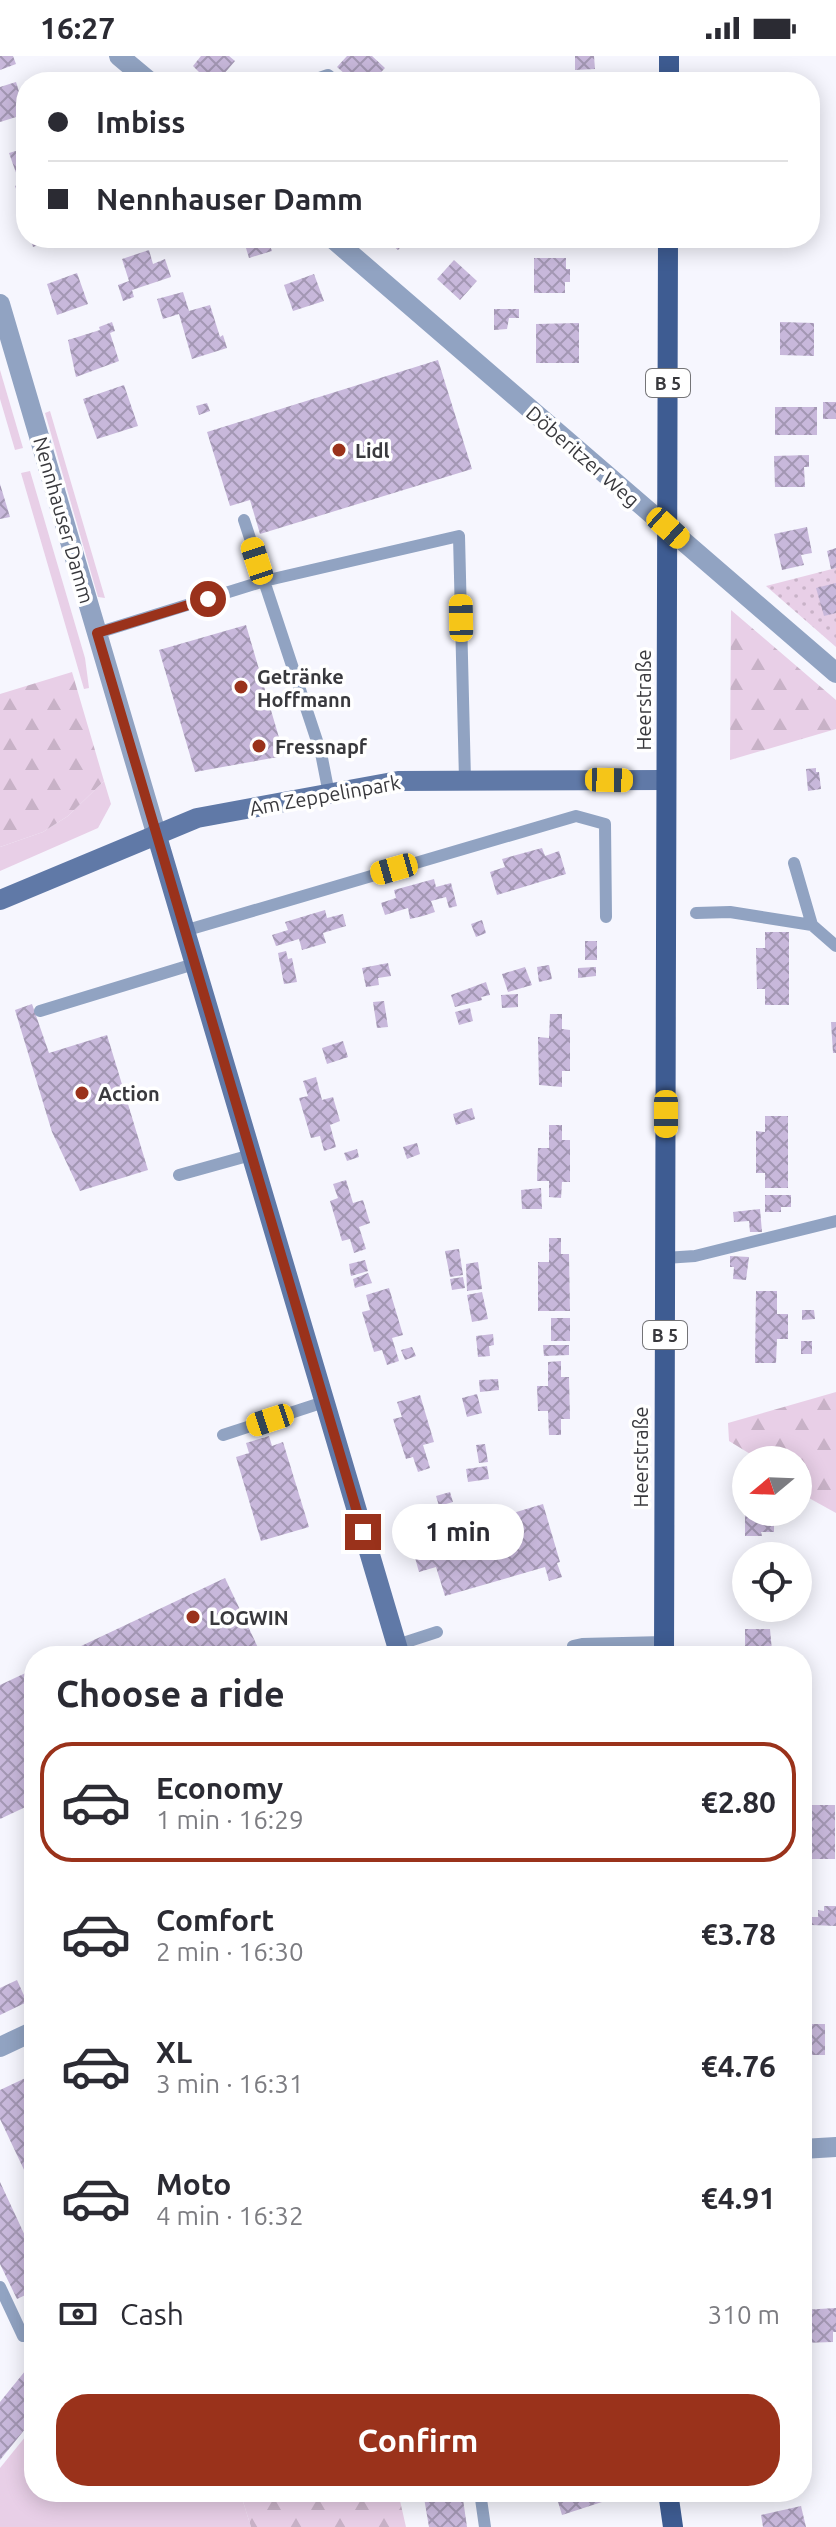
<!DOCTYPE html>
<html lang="en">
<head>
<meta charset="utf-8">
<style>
	body { margin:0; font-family:Ubuntu,sans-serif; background:#f7f7f7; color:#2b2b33; height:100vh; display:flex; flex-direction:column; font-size:30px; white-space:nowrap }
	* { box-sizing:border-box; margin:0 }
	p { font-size:26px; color:#7c7c81 }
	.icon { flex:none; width:44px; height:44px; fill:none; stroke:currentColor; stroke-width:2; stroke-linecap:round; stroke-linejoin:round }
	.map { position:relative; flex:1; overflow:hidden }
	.side { position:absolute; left:24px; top:1590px; width:788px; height:856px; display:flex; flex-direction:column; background:#fff; border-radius:32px; box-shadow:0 4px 20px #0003 }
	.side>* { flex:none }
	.hud { position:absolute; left:16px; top:16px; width:804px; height:176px; border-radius:32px; box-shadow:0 4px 20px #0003; display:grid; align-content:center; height:176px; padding:0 32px; background:#fff }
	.needle { width:52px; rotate:251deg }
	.controls { position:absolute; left:732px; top:1390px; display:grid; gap:16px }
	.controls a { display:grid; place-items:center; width:80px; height:80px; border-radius:50%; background:#fff; box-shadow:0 4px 20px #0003; font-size:40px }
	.end { position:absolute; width:36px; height:36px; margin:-18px; border:10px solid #9a321b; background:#fff; box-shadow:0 0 0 4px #fff }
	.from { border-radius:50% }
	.bubble { position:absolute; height:56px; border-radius:28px; background:#fff; box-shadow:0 4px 20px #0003; font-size:26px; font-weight:600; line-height:56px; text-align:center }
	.car { position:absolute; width:24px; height:48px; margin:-24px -12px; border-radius:10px; box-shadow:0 0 6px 2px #0007; background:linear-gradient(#f5c518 24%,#345 0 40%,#f5c518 0 76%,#345 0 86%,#f5c518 0) }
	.hud b { display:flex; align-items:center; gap:28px; height:76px; font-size:30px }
	.hud b+b { border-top:2px solid #e1e1e2 }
	.hud i { width:20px; height:20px; background:#2b2b33 }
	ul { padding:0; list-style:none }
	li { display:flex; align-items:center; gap:24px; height:120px; margin:0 16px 12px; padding:0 16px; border:4px solid transparent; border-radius:32px }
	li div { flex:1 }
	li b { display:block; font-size:30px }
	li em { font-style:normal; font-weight:600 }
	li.selected { border-color:#9a321b }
	li>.icon { width:72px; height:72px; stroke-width:1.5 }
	h2 { padding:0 32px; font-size:36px; line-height:96px }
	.pay { display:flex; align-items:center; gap:20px; height:88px; padding:0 32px; font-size:30px }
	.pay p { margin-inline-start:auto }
	.action { display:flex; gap:16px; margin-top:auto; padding:16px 32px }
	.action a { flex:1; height:92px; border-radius:32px; background:#9a321b; color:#fff; font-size:32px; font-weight:600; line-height:92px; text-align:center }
	.status { display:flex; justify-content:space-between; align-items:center; height:56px; padding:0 40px; background:#fff; direction:ltr }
	.status svg { height:22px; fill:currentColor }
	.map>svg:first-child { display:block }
	.grass { fill:#e8cfe7 }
	.forest { fill:url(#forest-firs) }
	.garden { fill:url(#garden-dots) }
	.building { fill:url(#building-cross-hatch) }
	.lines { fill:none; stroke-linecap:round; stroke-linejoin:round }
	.service { stroke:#91a3c2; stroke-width:12 }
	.minor { stroke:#91a3c2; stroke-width:20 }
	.secondary { stroke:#6079a7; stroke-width:20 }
	.primary { stroke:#3e5c92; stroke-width:20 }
	.route { stroke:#9a321b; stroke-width:10 }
	.poi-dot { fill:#9a321b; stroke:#fff; stroke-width:3 }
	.labels { text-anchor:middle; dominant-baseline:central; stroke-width:7; stroke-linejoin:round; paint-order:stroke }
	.shield { fill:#fff; stroke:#747477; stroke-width:2 }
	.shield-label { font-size:18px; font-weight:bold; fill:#39393d }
	.poi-label { font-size:20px; font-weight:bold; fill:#39393d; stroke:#fff; text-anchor:start }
	.street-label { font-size:20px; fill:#39393d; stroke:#fff }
</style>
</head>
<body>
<div class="status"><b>16:27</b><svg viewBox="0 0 49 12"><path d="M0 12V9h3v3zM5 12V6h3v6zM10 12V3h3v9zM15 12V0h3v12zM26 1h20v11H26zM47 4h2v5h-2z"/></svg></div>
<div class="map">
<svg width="836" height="2471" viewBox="0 0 836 2471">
	<defs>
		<pattern id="forest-firs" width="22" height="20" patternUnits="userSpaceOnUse" patternTransform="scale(2)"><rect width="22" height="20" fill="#e8cfe7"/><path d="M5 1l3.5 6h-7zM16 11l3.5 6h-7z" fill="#c8b2c7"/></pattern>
		<pattern id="garden-dots" width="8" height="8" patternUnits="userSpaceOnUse" patternTransform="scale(2)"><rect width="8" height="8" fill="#e8cfe7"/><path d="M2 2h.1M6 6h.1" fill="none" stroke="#c8b2c7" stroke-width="1.8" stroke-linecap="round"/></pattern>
		<pattern id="building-cross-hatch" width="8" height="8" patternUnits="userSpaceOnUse" patternTransform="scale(2)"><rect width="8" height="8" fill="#c8b8db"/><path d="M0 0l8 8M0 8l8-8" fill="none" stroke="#a397b3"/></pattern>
	</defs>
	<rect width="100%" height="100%" fill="#f6f6fe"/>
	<path class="grass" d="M0,314L23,392L15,394L0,343Z
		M50,355L105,542L98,541L45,357Z
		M30,415L85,602L89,632L84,633L21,417Z
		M104,725L111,748L98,772L0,815V791L43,776L68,760Z
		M34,2370V2436H240L251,2471H0V2412Z"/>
	<path class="forest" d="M731,554L836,644V673L730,704Z
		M72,616L104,725L68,760L43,776L0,791V638Z
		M836,1336V1457L798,1436V1404H760L729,1385L728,1367Z
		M240,2436H398L406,2471H251Z"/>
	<path class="garden" d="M836,512V591L766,530Z"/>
	<path class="building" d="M0,0H13L16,8L0,14Z
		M201,0H229L235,5L217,26H205L203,20L193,10Z
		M347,0H372L385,12L372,26H354L337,11Z
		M575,0H594L595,13L575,14Z
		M16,26L26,58L0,66V31Z
		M26,92V145L21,147L15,130L20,128L9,97Z
		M30,182H59L33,191Z
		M243,182H267L272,195L249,202Z
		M384,182H409L398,194Z
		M149,194L153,208L165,203L171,221L132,234L134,241L123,245L118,229L129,225L122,203Z
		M534,202H566V213H570V226H565V237H534Z
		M454,204L477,225L460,244L437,223Z
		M77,217L88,248L57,259L47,228Z
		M314,218L324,245L293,255L284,229Z
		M183,236L189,255L210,249L220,281L223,279L227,292L192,303L179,258L163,263L157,243Z
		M494,253H519V262H509L507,273L494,274Z
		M112,266L115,275L110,277L119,305L76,321L68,284L100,274L99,271Z
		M780,266L814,267V300L780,299Z
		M579,267V307H536V268Z
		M438,304L472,413L260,478L250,444L230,450L207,376Z
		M124,329L138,370L97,383L83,343Z
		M823,346H836V363H823Z
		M207,347L210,355L199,359L196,350Z
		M775,351H817V379H775Z
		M809,399V411H804L805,431H775L774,400Z
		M0,428L10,461L0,463Z
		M807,471L812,497L801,499L804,509L782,514L774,478Z
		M836,492V512L831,513L827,495Z
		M836,527V557L824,560L816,532Z
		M246,569L280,685L274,687L278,701L195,716L159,594Z
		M816,712V716H819L821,733L808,735L806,713Z
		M542,792L545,800L559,795L566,818L497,839L490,816L505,811L502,803Z
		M434,823L436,831L451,827L457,850L449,852L446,841L431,845L435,856L423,860L410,863L408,852L385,859L381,847L396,842L394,834Z
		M325,854L327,862L343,858L346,870L323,877L326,887L302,894L299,883L276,890L272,879L288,874L285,866Z
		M482,864L486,877L476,881L471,868Z
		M765,876H789V949H765V933H757L756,892H765Z
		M585,885H597V904H585Z
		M286,895L288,903L292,902L297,926L284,928L278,897Z
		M388,907L391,920L378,922L379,929L366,931L362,912Z
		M549,909L552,923L539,926L537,911Z
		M525,911L532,929L508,936L502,918Z
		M596,911V920L578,922V912Z
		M486,926L490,939L481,941L482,944L455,951L451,939Z
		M518,938V951L502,952L501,939Z
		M384,945L388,971L377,972L373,946Z
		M32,948L49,997L107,979L148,1114L80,1135L52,1076L15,954Z
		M470,952L473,965L459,969L455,956Z
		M550,958H562V973L570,974V1015H562V1031L539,1029L538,981L549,982Z
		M831,966H836V997H833Z
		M343,985L348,1001L327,1008L322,992Z
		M316,1021L322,1044L333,1041L340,1065L330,1069L336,1091L324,1095L320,1080L311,1082L299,1042L308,1040L303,1025Z
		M472,1052L475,1063L456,1069L453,1058Z
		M765,1060H788V1132H765V1117H756V1075L765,1076Z
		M549,1069H562V1084H570V1126H562L561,1142L549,1141V1125H537L538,1092H549Z
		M417,1087L420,1098L407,1103L403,1091Z
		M357,1093L359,1101L347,1105L344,1097Z
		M346,1124L353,1147L363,1144L370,1167L359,1171L366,1193L354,1197L350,1183L342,1185L330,1145L338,1142L333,1128Z
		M541,1132L542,1153H522L521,1134Z
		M765,1139H791V1151H781V1156H765Z
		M760,1153L762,1176H750L749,1165L734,1166L733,1156Z
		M549,1182H561V1198H569L570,1255H538V1206H549Z
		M459,1193L463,1219L450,1221L445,1195Z
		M730,1200L749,1201L746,1224L733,1223L734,1211H730Z
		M365,1204L368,1215L351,1220L349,1208Z
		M478,1206L482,1233L467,1235L466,1208Z
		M368,1217L372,1227L355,1232L353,1223Z
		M463,1221L465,1232L452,1234L450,1223Z
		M389,1232L403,1279L392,1282L399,1305L387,1309L382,1294L374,1296L362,1256L370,1254L366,1239Z
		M756,1235H777V1258H788V1283H777L776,1307H755Z
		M482,1236L488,1263L472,1266L467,1239Z
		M802,1254H814L815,1263L802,1264Z
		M551,1262H570V1285H551Z
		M493,1278L494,1289L489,1290L490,1300L478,1301L476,1280Z
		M801,1285H812V1298H801Z
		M543,1289H569V1299L544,1300Z
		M412,1291L416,1300L405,1304L401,1294Z
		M561,1305V1321H569L570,1363H561V1379H549L548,1355H538L537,1330H548V1306Z
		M498,1323L499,1334L480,1336L479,1324Z
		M477,1338L482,1357L467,1361L462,1342Z
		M420,1339L434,1386L423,1389L430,1412L418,1416L413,1401L406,1403L393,1363L402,1361L397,1346Z
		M269,1380L272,1390L283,1386L309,1471L261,1485L236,1401L249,1397L246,1387Z
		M485,1388L488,1406L479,1407L476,1389Z
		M487,1410L489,1423L468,1426L466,1413Z
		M450,1436L453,1446L439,1450L436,1440Z
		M543,1448L560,1506L557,1507L562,1521L549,1525L545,1511L445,1540L436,1511L419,1516L408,1477L443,1467L446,1477Z
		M745,1456H774V1476H761L762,1480H745Z
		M225,1522L262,1600H60Z
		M745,1573H770L772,1595H770V1600H745Z
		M34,1613V1747L0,1763V1629Z
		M802,1749H835V1803H802Z
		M824,1850H836V1870L811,1869V1861H818V1854L824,1855Z
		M17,1924L27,1946L0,1959V1932Z
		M802,1968H825V1999H802Z
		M34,2018V2135L0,2063V2034Z
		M0,2126L34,2199V2235L17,2243L0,2208Z
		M836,2252V2276H833V2286L803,2287L802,2254Z
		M34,2304V2362L0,2404V2346Z
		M423,2436H462L467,2471H429Z
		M555,2436H598L602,2446L562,2459Z
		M801,2450L806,2471H763L761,2459Z"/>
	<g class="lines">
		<path class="service" d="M308,26L328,19L337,26
			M244,464L264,525L459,480L465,724
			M97,577L264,525L321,697L329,738
			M794,807L812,869L836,890
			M696,857L730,856L812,869
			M184,875L576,760L605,768L606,861
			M40,955L194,908
			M179,1119L251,1099
			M665,1202L695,1200L836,1165
			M223,1379L324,1346
			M397,1589L437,1576
			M573,1590L582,1588L664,1586
			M0,2231L23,2280L34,2275
			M480,2436L485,2471"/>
		<path class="minor" d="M119,0L150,26
			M332,182L836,617
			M0,248L156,777
			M0,1991L34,1975
			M802,2093L836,2091"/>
		<path class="secondary" d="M156,777L400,1600
			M0,844L197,762L398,725L666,724"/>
		<path class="primary" d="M669,26V0
			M664,1600L668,182
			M668,2436L673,2471"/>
	</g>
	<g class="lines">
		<path class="route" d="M208,543L97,577L363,1476"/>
	</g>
	<g class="poi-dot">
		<circle cx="339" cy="394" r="8"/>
		<circle cx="241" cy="631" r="8"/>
		<circle cx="259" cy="690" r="8"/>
		<circle cx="82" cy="1037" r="8"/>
		<circle cx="193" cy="1561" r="8"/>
	</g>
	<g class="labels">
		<g class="shield">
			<rect x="646" y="313" width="44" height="28" rx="6"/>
			<rect x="643" y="1265" width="44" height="28" rx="6"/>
		</g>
		<g class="shield-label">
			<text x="668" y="327">B 5</text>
			<text x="665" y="1279">B 5</text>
		</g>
		<g class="poi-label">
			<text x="355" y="394">Lidl</text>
			<text x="257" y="620">Getränke<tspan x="257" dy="23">Hoffmann</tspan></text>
			<text x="275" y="690">Fressnapf</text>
			<text x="98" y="1037">Action</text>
			<text x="209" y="1561">LOGWIN</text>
		</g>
		<g class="street-label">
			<text transform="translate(583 400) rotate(41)">Döberitzer Weg</text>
			<text transform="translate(64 464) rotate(74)">Nennhauser Damm</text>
			<text transform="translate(643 644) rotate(-90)">Heerstraße</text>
			<text transform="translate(325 739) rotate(-10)">Am Zeppelinpark</text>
			<text transform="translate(640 1401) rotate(-90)">Heerstraße</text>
		</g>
	</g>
</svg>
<div class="controls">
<a><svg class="needle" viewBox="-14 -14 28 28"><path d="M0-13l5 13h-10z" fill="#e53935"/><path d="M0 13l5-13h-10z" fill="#7c7c81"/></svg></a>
<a><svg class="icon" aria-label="locate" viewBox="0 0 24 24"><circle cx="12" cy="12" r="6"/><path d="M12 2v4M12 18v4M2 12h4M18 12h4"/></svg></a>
</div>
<i class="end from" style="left:208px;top:543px"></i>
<i class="end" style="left:363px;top:1476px"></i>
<div class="bubble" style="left:392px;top:1448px;width:132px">1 min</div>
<i class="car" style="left:668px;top:472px;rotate:132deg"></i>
<i class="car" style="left:257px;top:505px;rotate:342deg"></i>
<i class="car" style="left:461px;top:562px;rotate:359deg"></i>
<i class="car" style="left:609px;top:724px;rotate:91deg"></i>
<i class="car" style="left:394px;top:813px;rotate:254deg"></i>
<i class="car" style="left:666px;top:1058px;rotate:180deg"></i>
<i class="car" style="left:270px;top:1364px;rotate:252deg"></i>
<div class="hud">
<b><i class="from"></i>Imbiss</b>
<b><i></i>Nennhauser Damm</b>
</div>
<section class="side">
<h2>Choose a ride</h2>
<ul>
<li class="selected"><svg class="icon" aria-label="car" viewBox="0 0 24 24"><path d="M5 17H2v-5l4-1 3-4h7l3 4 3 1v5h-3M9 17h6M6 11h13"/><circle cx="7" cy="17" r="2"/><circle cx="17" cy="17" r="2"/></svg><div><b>Economy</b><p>1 min · 16:29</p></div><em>€2.80</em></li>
<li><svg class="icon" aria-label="car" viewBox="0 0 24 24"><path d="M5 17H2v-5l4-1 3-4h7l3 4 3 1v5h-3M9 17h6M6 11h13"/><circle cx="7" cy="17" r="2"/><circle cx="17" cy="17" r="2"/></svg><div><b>Comfort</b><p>2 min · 16:30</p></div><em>€3.78</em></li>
<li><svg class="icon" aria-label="car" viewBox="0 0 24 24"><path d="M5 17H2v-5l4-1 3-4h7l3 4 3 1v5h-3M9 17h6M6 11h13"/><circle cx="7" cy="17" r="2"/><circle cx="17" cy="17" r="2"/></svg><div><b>XL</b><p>3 min · 16:31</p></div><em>€4.76</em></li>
<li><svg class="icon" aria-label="car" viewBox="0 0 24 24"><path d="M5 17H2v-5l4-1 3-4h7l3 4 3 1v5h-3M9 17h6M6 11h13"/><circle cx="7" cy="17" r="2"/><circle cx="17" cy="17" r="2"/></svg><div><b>Moto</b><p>4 min · 16:32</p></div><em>€4.91</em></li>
</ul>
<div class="pay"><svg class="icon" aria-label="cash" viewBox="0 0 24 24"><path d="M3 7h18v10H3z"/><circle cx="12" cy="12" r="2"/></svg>Cash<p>310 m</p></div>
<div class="action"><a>Confirm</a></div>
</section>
</div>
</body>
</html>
